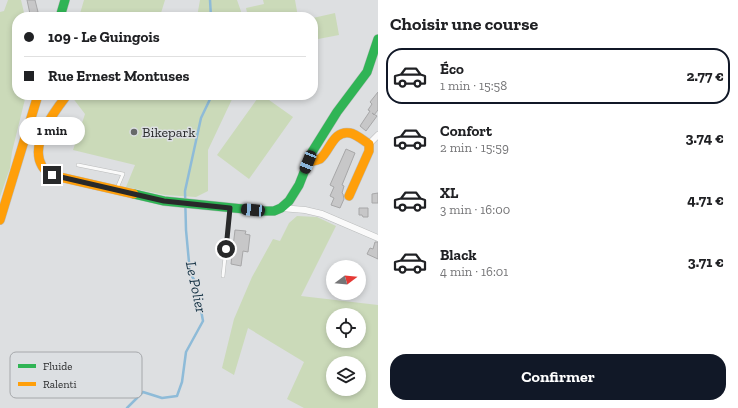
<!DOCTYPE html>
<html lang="fr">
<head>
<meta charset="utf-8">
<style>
	body { margin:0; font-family:"Zilla Slab",serif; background:#f6f6f6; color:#202124; height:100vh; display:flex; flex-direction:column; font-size:15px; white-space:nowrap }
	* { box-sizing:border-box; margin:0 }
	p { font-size:13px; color:#757577 }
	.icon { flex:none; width:22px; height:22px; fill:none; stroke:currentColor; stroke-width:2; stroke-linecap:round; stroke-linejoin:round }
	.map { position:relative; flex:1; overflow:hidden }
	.drawer { display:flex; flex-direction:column; background:#fff; width:360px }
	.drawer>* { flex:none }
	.banner { position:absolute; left:12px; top:12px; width:306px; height:88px; border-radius:16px; box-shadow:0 2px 6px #0003; display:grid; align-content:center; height:88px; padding:0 12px; background:#fff }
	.needle { width:26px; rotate:74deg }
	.controls { position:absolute; left:326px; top:260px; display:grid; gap:8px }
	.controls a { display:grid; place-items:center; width:40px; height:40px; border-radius:50%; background:#fff; box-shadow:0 2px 6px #0003; font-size:20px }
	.end { position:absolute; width:18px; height:18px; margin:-9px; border:5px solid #28292a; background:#fff; box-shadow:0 0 0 2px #fff }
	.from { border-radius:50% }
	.bubble { position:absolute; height:28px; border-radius:14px; background:#fff; box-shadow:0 2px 6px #0003; font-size:13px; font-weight:700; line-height:28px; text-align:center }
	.car { position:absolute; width:12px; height:24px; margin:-12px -6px; border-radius:5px; box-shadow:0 0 3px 1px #0007; background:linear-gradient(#222 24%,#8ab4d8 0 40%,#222 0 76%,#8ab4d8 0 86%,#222 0) }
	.banner b { display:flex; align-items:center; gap:14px; height:38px; font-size:15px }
	.banner b+b { border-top:1px solid #e0e0e0 }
	.banner i { width:10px; height:10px; background:#202124 }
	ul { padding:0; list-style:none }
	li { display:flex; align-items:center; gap:12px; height:56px; margin:0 8px 6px; padding:0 4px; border:2px solid transparent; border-radius:16px }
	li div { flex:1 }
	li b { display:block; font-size:15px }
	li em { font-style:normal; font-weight:700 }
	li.current { border-color:#111827 }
	li>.icon { width:36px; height:36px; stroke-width:1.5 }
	h2 { padding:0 12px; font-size:18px; line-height:48px }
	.primary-button { display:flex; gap:8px; margin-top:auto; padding:8px 12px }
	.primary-button a { flex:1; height:46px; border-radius:16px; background:#111827; color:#fff; font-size:16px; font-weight:700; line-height:46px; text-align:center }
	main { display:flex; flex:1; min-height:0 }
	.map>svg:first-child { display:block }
	.green { fill:#cbdab9; fill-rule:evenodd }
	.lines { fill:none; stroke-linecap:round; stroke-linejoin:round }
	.stream { stroke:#8ebbd8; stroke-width:2.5 }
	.building { fill:#c7c7c8; stroke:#a7a7a8 }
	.lane-casing { stroke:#babcbc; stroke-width:4 }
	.street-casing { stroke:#babcbc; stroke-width:7 }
	.fast-casing { stroke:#babcbc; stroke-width:10 }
	.slow-casing { stroke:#babcbc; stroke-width:10 }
	.lane { stroke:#fafafa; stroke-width:3 }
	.street { stroke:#fafafa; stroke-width:6 }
	.fast { stroke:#30b455; stroke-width:9 }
	.slow { stroke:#ff9f0a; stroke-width:9 }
	.route { stroke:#28292a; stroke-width:5 }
	.poi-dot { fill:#67696a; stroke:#dcdfe2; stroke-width:1.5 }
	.labels { text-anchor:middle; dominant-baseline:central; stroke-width:3; stroke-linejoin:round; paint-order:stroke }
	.poi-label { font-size:14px; fill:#28292a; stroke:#dcdfe2; text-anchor:start }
	.water-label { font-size:15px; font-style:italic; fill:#133042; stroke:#dcdfe2 }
	.key { fill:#dcdfe2; stroke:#a6a8ab; stroke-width:1 }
	.key-label { font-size:11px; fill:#28292a }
</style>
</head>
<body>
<main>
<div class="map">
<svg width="378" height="408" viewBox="0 0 378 408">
	<rect width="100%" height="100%" fill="#dddfe1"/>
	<path class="green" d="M8,0H21L25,17H17V95H26L12,152L10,168L0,197V12L4,11Z
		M84,0H165L161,13L166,17H79Z
		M200,0H237L243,17H197Z
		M263,0H295L298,17H248L246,8L264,4Z
		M335,13L339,35L313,40V18Z
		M74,95H234L208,150V191L196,197L165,195L126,187L135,165L73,150L85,114L72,97Z
		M260,95H262L293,117L249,179L217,155Z
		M297,216L317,217L336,226L301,296L378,305V408H304L287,399L304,362L248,328L234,375L222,368L234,319L252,277L273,239L280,241L289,223ZM333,315H359V341H333ZM333,363H359V389H333Z"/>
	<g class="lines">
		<path class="stream" d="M210,0L211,17
			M127,408L143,392L162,398L177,396L182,382L186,352L203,321L196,283L190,273L186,230L185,191L201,118L212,95"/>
	</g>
	<path class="building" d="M27,0H35L38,12L30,14Z
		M378,92V110L374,115L372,113L377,116L366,131L360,126L370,111L368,110L372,104L370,102Z
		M346,149L355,153L342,185L344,186L342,193L343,194L344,199L340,208L331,205L334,198L330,196L334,187L330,185Z
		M378,193V203H372V194Z
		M359,208H368V217H363L362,215H359Z
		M235,230L246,231L245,234L250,235L248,252L243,251L241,266L231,264Z
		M375,242H378V259L367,254L370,248L373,249Z"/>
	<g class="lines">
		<defs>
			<path id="lane" d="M78,165L123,174L117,188
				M223,276L230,210"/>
			<path id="street" d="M369,144L378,135
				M281,208L305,210L322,214L378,238"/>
			<path id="fast" d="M60,17L65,0
				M134,194L164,201L264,211H274L281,208L289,201L299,185L312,152L337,112L367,72L378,39"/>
			<path id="slow" d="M67,95C54,112 29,144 42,166C44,170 48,172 51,175L134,194
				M308,162C312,161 316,161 320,159C330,151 333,130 350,133C356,134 364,141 369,144V151L349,196
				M0,220L38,95"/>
		</defs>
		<use href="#lane" class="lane-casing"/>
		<use href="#street" class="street-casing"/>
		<use href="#fast" class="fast-casing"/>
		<use href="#slow" class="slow-casing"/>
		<use href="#lane" class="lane"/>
		<use href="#street" class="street"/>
		<use href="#fast" class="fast"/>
		<use href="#slow" class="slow"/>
	</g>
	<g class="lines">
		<path class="route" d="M52,175L164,201L230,208L226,249"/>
	</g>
	<circle class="poi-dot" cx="134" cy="132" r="4"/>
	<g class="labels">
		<g class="poi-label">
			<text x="142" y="132">Bikepark</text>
		</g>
		<g class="water-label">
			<text transform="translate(196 287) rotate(78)">Le Polier</text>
		</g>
	</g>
	<rect x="10" y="352" width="132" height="46" rx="6" class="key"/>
	<rect x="18" y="364" width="18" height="4" fill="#30b455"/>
	<rect x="18" y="382" width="18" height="4" fill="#ff9f0a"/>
	<g class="key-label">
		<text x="43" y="370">Fluide</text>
		<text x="43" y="388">Ralenti</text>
	</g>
</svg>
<div class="controls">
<a><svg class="needle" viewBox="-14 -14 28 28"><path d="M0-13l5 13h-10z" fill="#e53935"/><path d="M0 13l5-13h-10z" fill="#757577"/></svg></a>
<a><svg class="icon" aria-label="locate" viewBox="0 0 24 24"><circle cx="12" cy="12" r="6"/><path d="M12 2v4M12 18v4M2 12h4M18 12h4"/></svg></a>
<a><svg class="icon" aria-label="layers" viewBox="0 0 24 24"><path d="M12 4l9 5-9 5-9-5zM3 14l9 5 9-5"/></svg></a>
</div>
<i class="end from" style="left:226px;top:249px"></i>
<i class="end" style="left:52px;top:175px"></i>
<div class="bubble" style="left:19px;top:117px;width:66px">1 min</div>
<i class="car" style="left:308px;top:162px;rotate:202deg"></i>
<i class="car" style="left:253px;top:210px;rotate:275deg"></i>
<div class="banner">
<b><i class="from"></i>109 - Le Guingois</b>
<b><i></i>Rue Ernest Montuses</b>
</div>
</div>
<section class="drawer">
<h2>Choisir une course</h2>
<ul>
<li class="current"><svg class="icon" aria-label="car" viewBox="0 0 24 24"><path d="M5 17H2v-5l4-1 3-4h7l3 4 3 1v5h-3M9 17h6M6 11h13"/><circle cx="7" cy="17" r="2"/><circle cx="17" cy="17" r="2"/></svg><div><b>Éco</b><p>1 min · 15:58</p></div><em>2.77 €</em></li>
<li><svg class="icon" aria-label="car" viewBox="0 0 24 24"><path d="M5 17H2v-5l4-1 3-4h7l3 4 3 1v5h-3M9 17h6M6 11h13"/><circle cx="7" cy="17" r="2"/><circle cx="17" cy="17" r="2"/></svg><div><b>Confort</b><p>2 min · 15:59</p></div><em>3.74 €</em></li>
<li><svg class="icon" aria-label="car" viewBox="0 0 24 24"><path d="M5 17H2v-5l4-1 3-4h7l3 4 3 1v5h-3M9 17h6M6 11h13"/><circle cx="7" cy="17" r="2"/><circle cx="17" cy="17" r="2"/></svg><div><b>XL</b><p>3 min · 16:00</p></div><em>4.71 €</em></li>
<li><svg class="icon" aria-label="car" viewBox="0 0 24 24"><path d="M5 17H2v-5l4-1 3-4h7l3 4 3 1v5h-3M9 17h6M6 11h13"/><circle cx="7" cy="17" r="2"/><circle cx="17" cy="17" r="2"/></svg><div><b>Black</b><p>4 min · 16:01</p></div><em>3.71 €</em></li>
</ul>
<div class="primary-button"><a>Confirmer</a></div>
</section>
</main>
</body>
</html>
